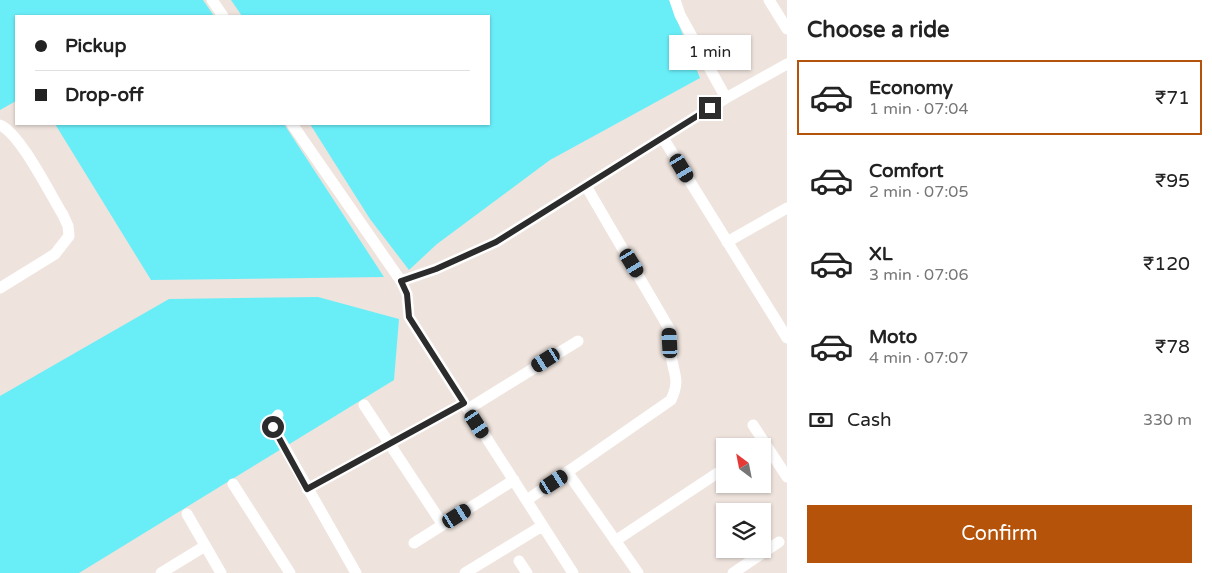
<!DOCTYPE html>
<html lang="en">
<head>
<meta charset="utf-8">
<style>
	body { margin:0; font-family:"Varela Round",sans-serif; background:#f6f6f6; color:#222; height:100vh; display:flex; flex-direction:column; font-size:19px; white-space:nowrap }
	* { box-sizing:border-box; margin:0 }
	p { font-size:16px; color:#767676 }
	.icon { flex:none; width:28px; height:28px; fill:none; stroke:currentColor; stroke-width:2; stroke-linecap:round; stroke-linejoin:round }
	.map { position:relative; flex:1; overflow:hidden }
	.sheet { display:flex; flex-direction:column; background:#fff; width:425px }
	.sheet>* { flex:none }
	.banner { position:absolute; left:15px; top:15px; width:475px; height:110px; border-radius:0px; box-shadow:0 1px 4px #0004; display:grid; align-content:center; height:110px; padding:0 20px; background:#fff }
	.needle { width:32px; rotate:328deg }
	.buttons { position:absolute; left:716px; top:438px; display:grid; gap:10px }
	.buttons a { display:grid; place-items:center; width:55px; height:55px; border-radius:0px; background:#fff; box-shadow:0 1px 4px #0004; font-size:25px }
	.end { position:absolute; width:22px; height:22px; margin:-11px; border:6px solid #2c2c2c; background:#fff; box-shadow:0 0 0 2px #fff }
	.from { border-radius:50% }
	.bubble { position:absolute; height:35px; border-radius:0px; background:#fff; box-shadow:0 1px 4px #0004; font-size:16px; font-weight:600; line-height:35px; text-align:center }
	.car { position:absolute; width:15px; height:30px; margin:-15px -8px; border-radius:6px; box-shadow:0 0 4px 1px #0007; background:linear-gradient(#222 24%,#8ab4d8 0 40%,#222 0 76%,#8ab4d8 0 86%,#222 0) }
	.banner b { display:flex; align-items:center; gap:18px; height:48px; font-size:19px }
	.banner b+b { border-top:1px solid #e0e0e0 }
	.banner i { width:12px; height:12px; background:#222 }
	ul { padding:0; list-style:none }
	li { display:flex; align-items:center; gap:15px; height:75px; margin:0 10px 8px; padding:0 10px; border:2px solid transparent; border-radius:0px }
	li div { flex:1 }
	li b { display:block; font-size:19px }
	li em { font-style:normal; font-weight:600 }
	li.on { border-color:#b45309 }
	li>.icon { width:45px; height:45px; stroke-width:1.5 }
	h2 { padding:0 20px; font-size:22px; line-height:60px }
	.pay { display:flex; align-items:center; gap:12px; height:55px; padding:0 20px; font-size:19px }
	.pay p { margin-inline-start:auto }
	.action { display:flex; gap:10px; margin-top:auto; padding:10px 20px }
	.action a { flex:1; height:58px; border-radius:0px; background:#b45309; color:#fff; font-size:20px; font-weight:600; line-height:58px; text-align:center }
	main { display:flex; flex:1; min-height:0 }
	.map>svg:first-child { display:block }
	.water { fill:#69eef8 }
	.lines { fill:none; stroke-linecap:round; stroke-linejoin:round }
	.minor { stroke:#fff; stroke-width:11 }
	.route { stroke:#2c2c2c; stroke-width:6 }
</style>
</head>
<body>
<main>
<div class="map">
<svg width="787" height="573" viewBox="0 0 787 573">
	<rect width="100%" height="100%" fill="#eee3dd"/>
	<path class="water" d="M0,0H203L214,16H16V101L0,110Z
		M231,0H669L700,78L550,160L437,244L409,270L370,219L310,124H489V16H242Z
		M55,124H284L384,277L151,280Z
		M318,297L399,319L394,380L79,573H0V396L169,299Z"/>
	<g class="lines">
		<path class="minor" d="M212,0L223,16
			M675,0L680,15L726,98
			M769,0L787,29
			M292,124L401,281L407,294L409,317L573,573
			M0,125C20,133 50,194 63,215L68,226L69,236L55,254L0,288
			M663,138L787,338
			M727,242L787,208
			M401,281L436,269L496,242L726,98L787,64
			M364,405L443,525
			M468,409L578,341
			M278,415L272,422L273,427L356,573
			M753,425L787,477
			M568,473L638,573
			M233,484L290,573
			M307,489L464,403
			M527,500L671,400C681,378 673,375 671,354C670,346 670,338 670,330L586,186
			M187,514L221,573
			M615,541L725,468
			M414,543L514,480
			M519,561L527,573
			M161,573L205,546
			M465,573L542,526
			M733,573L779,542"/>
	</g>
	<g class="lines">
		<path class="route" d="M273,427L307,489L464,403L409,317L407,294L401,281L436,269L496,242L710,108"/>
	</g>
</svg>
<div class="buttons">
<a><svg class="needle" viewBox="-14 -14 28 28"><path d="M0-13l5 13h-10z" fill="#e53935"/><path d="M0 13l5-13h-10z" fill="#767676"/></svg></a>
<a><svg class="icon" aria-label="layers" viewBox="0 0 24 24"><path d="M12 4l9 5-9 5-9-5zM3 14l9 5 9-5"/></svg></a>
</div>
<i class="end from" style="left:273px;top:427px"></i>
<i class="end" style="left:710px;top:108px"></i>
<div class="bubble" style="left:669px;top:35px;width:82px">1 min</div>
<i class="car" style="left:682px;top:168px;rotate:149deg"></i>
<i class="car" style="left:632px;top:263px;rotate:149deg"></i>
<i class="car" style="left:670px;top:343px;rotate:357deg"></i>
<i class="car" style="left:546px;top:360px;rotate:238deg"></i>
<i class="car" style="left:477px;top:424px;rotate:147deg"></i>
<i class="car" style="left:554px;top:482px;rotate:57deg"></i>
<i class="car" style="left:457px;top:516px;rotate:58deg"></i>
<div class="banner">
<b><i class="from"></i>Pickup</b>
<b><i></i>Drop-off</b>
</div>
</div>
<section class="sheet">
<h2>Choose a ride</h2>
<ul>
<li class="on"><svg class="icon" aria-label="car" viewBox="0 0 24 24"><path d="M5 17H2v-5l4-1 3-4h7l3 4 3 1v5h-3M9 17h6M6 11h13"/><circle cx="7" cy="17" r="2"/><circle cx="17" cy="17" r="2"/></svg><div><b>Economy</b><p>1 min · 07:04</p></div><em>₹71</em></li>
<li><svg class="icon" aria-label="car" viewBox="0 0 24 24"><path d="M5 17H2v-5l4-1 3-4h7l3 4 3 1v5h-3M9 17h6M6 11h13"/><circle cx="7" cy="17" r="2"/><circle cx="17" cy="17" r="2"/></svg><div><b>Comfort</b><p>2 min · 07:05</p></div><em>₹95</em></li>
<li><svg class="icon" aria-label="car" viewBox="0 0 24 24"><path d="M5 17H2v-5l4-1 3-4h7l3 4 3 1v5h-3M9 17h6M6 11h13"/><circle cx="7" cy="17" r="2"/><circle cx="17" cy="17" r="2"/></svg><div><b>XL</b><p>3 min · 07:06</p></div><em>₹120</em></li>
<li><svg class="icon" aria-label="car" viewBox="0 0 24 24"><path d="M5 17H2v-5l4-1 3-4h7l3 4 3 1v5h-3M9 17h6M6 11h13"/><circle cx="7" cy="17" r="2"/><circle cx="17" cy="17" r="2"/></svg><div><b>Moto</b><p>4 min · 07:07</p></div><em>₹78</em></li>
</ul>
<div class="pay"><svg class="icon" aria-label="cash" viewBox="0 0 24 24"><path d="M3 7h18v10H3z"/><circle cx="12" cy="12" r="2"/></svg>Cash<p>330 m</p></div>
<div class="action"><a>Confirm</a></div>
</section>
</main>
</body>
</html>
